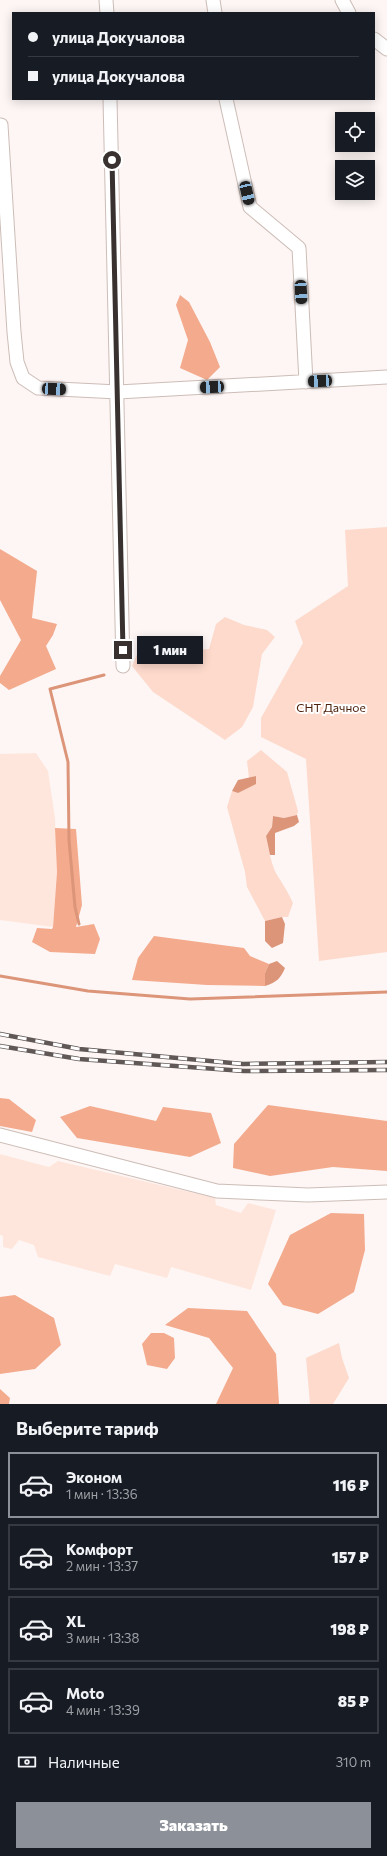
<!DOCTYPE html>
<html lang="ru">
<head>
<meta charset="utf-8">
<style>
	body { margin:0; font-family:Commissioner,sans-serif; background:#242831; color:#f1f3f6; height:100vh; display:flex; flex-direction:column; font-size:15px; white-space:nowrap }
	* { box-sizing:border-box; margin:0 }
	p { font-size:13px; color:#9ea1a6 }
	.icon { flex:none; width:22px; height:22px; fill:none; stroke:currentColor; stroke-width:2; stroke-linecap:round; stroke-linejoin:round }
	.map { position:relative; height:1404px; overflow:hidden }
	.panel { display:flex; flex-direction:column; background:#171b24; flex:1 }
	.panel>* { flex:none }
	.hud { position:absolute; left:12px; top:12px; width:363px; height:88px; border-radius:0px; box-shadow:0 2px 10px #0003; display:grid; align-content:center; height:88px; padding:0 16px; background:#171b24 }
	.tools { position:absolute; left:335px; top:112px; display:grid; gap:8px }
	.tools a { display:grid; place-items:center; width:40px; height:40px; border-radius:0px; background:#171b24; box-shadow:0 2px 10px #0003; font-size:20px }
	.end { position:absolute; width:18px; height:18px; margin:-9px; border:5px solid #38312f; background:#fff; box-shadow:0 0 0 2px #fff }
	.from { border-radius:50% }
	.bubble { position:absolute; height:28px; border-radius:0px; background:#171b24; box-shadow:0 2px 10px #0003; font-size:13px; font-weight:800; line-height:28px; text-align:center }
	.car { position:absolute; width:12px; height:24px; margin:-12px -6px; border-radius:5px; box-shadow:0 0 3px 1px #0007; background:linear-gradient(#222 24%,#8ab4d8 0 40%,#222 0 76%,#8ab4d8 0 86%,#222 0) }
	.hud b { display:flex; align-items:center; gap:14px; height:38px; font-size:15px }
	.hud b+b { border-top:1px solid #363941 }
	.hud i { width:10px; height:10px; background:#f1f3f6 }
	ul { padding:0; list-style:none }
	li { display:flex; align-items:center; gap:12px; height:66px; margin:0 8px 6px; padding:0 8px; border:2px solid #363941; border-radius:0px }
	li div { flex:1 }
	li b { display:block; font-size:15px }
	li em { font-style:normal; font-weight:800 }
	li.selected { border-color:#8c9099 }
	li>.icon { width:36px; height:36px; stroke-width:1.5 }
	h2 { padding:0 16px; font-size:18px; line-height:48px }
	.pay { display:flex; align-items:center; gap:10px; height:44px; padding:0 16px; font-size:15px }
	.pay p { margin-inline-start:auto }
	.primary-button { display:flex; gap:8px; margin-top:auto; padding:8px 16px }
	.primary-button a { flex:1; height:46px; border-radius:0px; background:#8c9099; color:#fff; font-size:16px; font-weight:800; line-height:46px; text-align:center }
	.map>svg:first-child { display:block }
	.built { fill:#ffe6dc }
	.green { fill:#fddacc }
	.forest { fill:#f3aa8d }
	.water { fill:#dc9579 }
	.lines { fill:none; stroke-linecap:round; stroke-linejoin:round }
	.stream { stroke:#dc9579; stroke-width:3 }
	.minor-casing { stroke:#cdbdb7; stroke-width:15 }
	.minor { stroke:#fff; stroke-width:13 }
	.rail-casing { stroke:#5f5856; stroke-width:4.5 }
	.rail { stroke:#fff; stroke-width:3; stroke-dasharray:9; stroke-linecap:butt }
	.route { stroke:#38312f; stroke-width:5 }
	.labels { text-anchor:middle; dominant-baseline:central; stroke-width:4; stroke-linejoin:round; paint-order:stroke }
	.park-label { font-size:12px; fill:#4e210d; stroke:#fff }
</style>
</head>
<body>
<div class="map">
<svg width="387" height="1404" viewBox="0 0 387 1404">
	<rect width="100%" height="100%" fill="#fdf6f4"/>
	<path class="built" d="M36,753L48,771L55,818L57,872L53,927L0,920V754Z
		M0,1154L49,1167L58,1161L215,1198L216,1205L241,1213L248,1203L276,1210L251,1290L171,1267L167,1278L115,1264L110,1276L38,1257L34,1245L19,1240L12,1249L3,1247V1236L0,1235Z"/>
	<path class="green" d="M387,527V952L319,961L306,759L261,737V718L303,643L295,621L348,586L345,530Z
		M225,617L244,625L267,630L275,637L262,654L253,707L242,727L225,740L153,692L132,666L141,645L196,650L209,649L216,624Z
		M261,750L287,772L298,811L297,815L284,818L273,816L272,827L266,836C269,849 271,867 279,878C284,886 289,894 293,903L288,917H282L265,921L247,887L245,872L227,807L232,791L238,793L256,776L249,778L247,761Z
		M339,1343L342,1358L349,1378L333,1404H310L306,1358Z"/>
	<path class="forest" d="M180,295L189,302L210,342L220,367L207,380L180,368L188,340L176,305Z
		M0,549L37,571L32,618L57,624L53,635L46,646L56,669L9,690L0,683V676L21,640L0,600Z
		M55,828L76,829L82,905L76,927L94,924L100,939L95,954L50,952L32,942L37,928L52,929L53,927L57,872Z
		M154,936L244,948L250,956L269,964L265,973V986L207,985L132,980L138,958Z
		M0,1098L9,1099L36,1120L32,1132L0,1126Z
		M268,1105L387,1121V1171L333,1167L270,1176L233,1168L234,1144Z
		M90,1106L156,1121L163,1107L211,1113L221,1143L190,1157L77,1138L60,1117Z
		M331,1213L364,1214L365,1250L354,1292L318,1314L283,1305L268,1284L290,1235Z
		M15,1295L54,1318L61,1345L35,1369L0,1374V1297Z
		M188,1308L247,1311L276,1354L279,1404H216L233,1368L209,1338L165,1325Z
		M151,1333H164L174,1338L175,1358L167,1369L147,1365L142,1344Z
		M0,1389L10,1398L9,1404H0Z"/>
	<path class="water" d="M256,776V784L238,793L232,791L238,780Z
		M297,815L299,822L294,826L275,833V855H270L266,836L272,827L273,816L284,818Z
		M282,917L285,924L283,943L272,948L265,941V921Z
		M277,961L285,968C281,978 276,983 265,986V973L269,964Z"/>
	<g class="lines">
		<path class="stream" d="M79,924L75,907L69,840L68,762L50,689L104,675
			M0,976L88,991L190,999L387,992"/>
		<defs>
			<path id="minor" d="M106,0L107,13
				M213,0L215,13
				M342,0L349,13
				M374,39L387,49
				M110,99L123,666
				M226,99L250,207L299,248L306,382
				M1,125L14,332L17,362L23,378L38,388L118,392L387,377
				M0,1135L217,1191L308,1195L387,1192"/>
		</defs>
		<use href="#minor" class="minor-casing"/>
		<use href="#minor" class="minor"/>
		<defs>
			<path id="rail" d="M0,1034L79,1049L243,1064L387,1062
				M0,1046L79,1059L244,1071L387,1070"/>
		</defs>
		<use href="#rail" class="rail-casing"/>
		<use href="#rail" class="rail"/>
	</g>
	<g class="lines">
		<path class="route" d="M112,160L123,650"/>
	</g>
	<g class="labels">
		<g class="park-label">
			<text x="331" y="707">СНТ Дачное</text>
		</g>
	</g>
</svg>
<div class="tools">
<a><svg class="icon" aria-label="locate" viewBox="0 0 24 24"><circle cx="12" cy="12" r="6"/><path d="M12 2v4M12 18v4M2 12h4M18 12h4"/></svg></a>
<a><svg class="icon" aria-label="layers" viewBox="0 0 24 24"><path d="M12 4l9 5-9 5-9-5zM3 14l9 5 9-5"/></svg></a>
</div>
<i class="end from" style="left:112px;top:160px"></i>
<i class="end" style="left:123px;top:650px"></i>
<div class="bubble" style="left:137px;top:636px;width:66px">1 мин</div>
<i class="car" style="left:247px;top:193px;rotate:167deg"></i>
<i class="car" style="left:301px;top:292px;rotate:177deg"></i>
<i class="car" style="left:320px;top:381px;rotate:267deg"></i>
<i class="car" style="left:212px;top:387px;rotate:267deg"></i>
<i class="car" style="left:54px;top:389px;rotate:93deg"></i>
<div class="hud">
<b><i class="from"></i>улица Докучалова</b>
<b><i></i>улица Докучалова</b>
</div>
</div>
<section class="panel">
<h2>Выберите тариф</h2>
<ul>
<li class="selected"><svg class="icon" aria-label="car" viewBox="0 0 24 24"><path d="M5 17H2v-5l4-1 3-4h7l3 4 3 1v5h-3M9 17h6M6 11h13"/><circle cx="7" cy="17" r="2"/><circle cx="17" cy="17" r="2"/></svg><div><b>Эконом</b><p>1 мин · 13:36</p></div><em>116 ₽</em></li>
<li><svg class="icon" aria-label="car" viewBox="0 0 24 24"><path d="M5 17H2v-5l4-1 3-4h7l3 4 3 1v5h-3M9 17h6M6 11h13"/><circle cx="7" cy="17" r="2"/><circle cx="17" cy="17" r="2"/></svg><div><b>Комфорт</b><p>2 мин · 13:37</p></div><em>157 ₽</em></li>
<li><svg class="icon" aria-label="car" viewBox="0 0 24 24"><path d="M5 17H2v-5l4-1 3-4h7l3 4 3 1v5h-3M9 17h6M6 11h13"/><circle cx="7" cy="17" r="2"/><circle cx="17" cy="17" r="2"/></svg><div><b>XL</b><p>3 мин · 13:38</p></div><em>198 ₽</em></li>
<li><svg class="icon" aria-label="car" viewBox="0 0 24 24"><path d="M5 17H2v-5l4-1 3-4h7l3 4 3 1v5h-3M9 17h6M6 11h13"/><circle cx="7" cy="17" r="2"/><circle cx="17" cy="17" r="2"/></svg><div><b>Moto</b><p>4 мин · 13:39</p></div><em>85 ₽</em></li>
</ul>
<div class="pay"><svg class="icon" aria-label="cash" viewBox="0 0 24 24"><path d="M3 7h18v10H3z"/><circle cx="12" cy="12" r="2"/></svg>Наличные<p>310 m</p></div>
<div class="primary-button"><a>Заказать</a></div>
</section>
</body>
</html>
